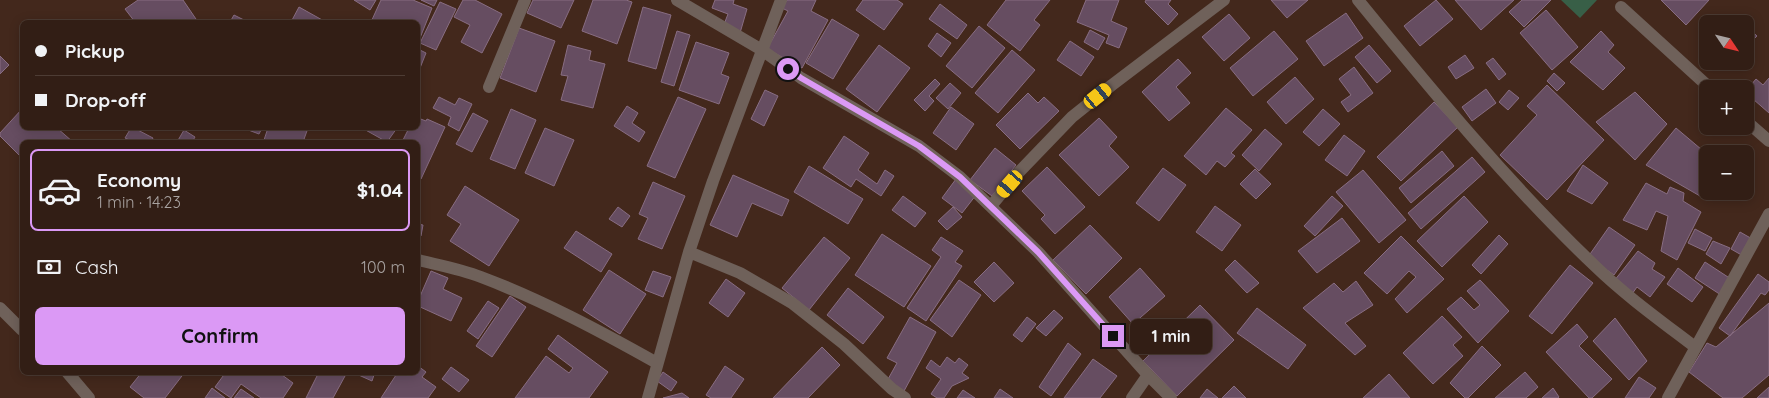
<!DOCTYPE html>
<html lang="en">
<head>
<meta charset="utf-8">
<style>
	body { margin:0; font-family:Quicksand,sans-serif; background:#3a271e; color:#f1f3f6; height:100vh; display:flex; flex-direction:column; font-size:19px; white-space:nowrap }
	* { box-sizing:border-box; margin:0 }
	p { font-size:16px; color:#a8a2a0 }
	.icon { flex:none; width:28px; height:28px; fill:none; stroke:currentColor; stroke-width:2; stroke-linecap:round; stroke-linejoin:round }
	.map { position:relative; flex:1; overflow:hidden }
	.drawer { position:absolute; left:20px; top:140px; width:400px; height:235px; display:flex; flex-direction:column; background:#321e15; border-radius:8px; box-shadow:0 2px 12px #0003,0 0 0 1px #4d3c34 }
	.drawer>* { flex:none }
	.hud { position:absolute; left:20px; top:20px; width:400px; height:110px; border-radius:8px; box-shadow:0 2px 12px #0003,0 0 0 1px #4d3c34; display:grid; align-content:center; height:110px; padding:0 15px; background:#321e15 }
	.needle { width:32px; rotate:125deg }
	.tools { position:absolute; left:1699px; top:15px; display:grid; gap:10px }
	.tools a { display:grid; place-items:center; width:55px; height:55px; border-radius:8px; background:#321e15; box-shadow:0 2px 12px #0003,0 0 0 1px #4d3c34; font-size:25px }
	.end { position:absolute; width:22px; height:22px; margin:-11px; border:6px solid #db99f5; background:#111; box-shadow:0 0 0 2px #111 }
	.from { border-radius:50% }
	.bubble { position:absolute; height:35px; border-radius:8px; background:#321e15; box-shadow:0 2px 12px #0003,0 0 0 1px #4d3c34; font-size:16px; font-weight:800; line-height:35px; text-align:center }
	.car { position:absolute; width:15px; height:30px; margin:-15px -8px; border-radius:6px; box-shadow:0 0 4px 1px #0007; background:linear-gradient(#f5c518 24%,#345 0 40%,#f5c518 0 76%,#345 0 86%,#f5c518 0) }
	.hud b { display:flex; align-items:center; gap:18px; height:48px; font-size:19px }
	.hud b+b { border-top:1px solid #4d3c34 }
	.hud i { width:12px; height:12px; background:#f1f3f6 }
	ul { padding:9px 0 0; list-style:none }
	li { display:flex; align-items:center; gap:15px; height:82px; margin:0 10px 8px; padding:0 5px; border:2px solid transparent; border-radius:8px }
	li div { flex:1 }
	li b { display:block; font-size:19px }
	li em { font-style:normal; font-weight:800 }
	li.active { border-color:#db99f5 }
	li>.icon { width:45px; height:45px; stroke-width:1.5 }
	.pay { display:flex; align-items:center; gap:12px; height:55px; padding:0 15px; font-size:19px }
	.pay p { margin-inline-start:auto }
	.action { display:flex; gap:10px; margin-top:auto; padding:10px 15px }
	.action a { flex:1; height:58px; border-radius:8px; background:#db99f5; color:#111; font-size:20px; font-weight:800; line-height:58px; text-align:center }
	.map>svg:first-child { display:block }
	.green { fill:#385f47 }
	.building { fill:#664d61; stroke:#886d82 }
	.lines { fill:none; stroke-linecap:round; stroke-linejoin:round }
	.minor { stroke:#6f615a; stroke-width:12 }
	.route { stroke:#db99f5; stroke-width:6 }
</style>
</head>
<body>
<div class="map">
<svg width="1769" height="398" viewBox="0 0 1769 398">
	<rect width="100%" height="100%" fill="#43281c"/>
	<path class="green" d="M1561,0H1597L1580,18Z"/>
	<path class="building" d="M138,0H183L198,22H135L125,9Z
		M354,0H376L370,10Z
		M381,0H413L432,8L418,43V22H371Z
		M421,0H437L434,6Z
		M463,0H475L502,14L482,53L461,42L470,25L454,17Z
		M533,0H574L561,28L527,13Z
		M593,0H626L632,2L617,44L582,31Z
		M715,0H734L733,4L747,9L740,33L723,27L728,14L712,8Z
		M787,0H816L811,11L828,20L802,68L767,49L788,11L782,8Z
		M863,0H897L903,4L884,30L856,10Z
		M1006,0H1050L1034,20L1040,25L1020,51L987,25Z
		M1086,0H1119L1111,21L1127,28L1119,48L1106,43L1109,35L1077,22Z
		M1146,0H1171L1168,4L1178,14L1168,25L1145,2Z
		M1271,0H1308L1287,18Z
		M1436,0L1453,19L1420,46L1404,26Z
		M1455,0H1514L1481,30Z
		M1522,0H1551L1524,27L1509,12Z
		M1661,0H1709L1686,25Z
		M440,2L456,9L436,50L420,43Z
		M940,4L967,25L957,39L929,19Z
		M299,7L324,21L323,22H291Z
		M643,7L671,15L656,69L628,61Z
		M1546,10L1578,47L1552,70L1520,33Z
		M1346,13L1363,38L1324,66L1306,41Z
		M1229,14L1250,38L1224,61L1202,37Z
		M234,15L248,22H230Z
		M1737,17L1744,24H1731Z
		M832,19L859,35L833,79L806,63Z
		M1745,25L1757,36L1745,48Z
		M979,26L1005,48L972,88L946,66Z
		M519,28L555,41L536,92L500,78Z
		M1090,30L1105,38L1098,50L1084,42Z
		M677,31L690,35L674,86L661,82Z
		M1274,31L1298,59L1253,96L1230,68Z
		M1601,31L1614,45L1608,52L1625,68L1603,90L1570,62Z
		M937,33L951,43L941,57L928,46Z
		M1070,41L1094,57L1081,76L1057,60Z
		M696,42L729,53L721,74L729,77L719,104L679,90Z
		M568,45L591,51L589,60L605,64L593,108L561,100L568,76L561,75Z
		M879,45L910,68L877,112L846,89Z
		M1369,45L1391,71L1377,83L1355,57Z
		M418,49L426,53L418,73Z
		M1012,50L1035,70L998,113L975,93Z
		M1465,55L1474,68L1456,79L1448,67Z
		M0,56L9,65L0,74Z
		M1493,58L1506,74L1499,80L1486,63Z
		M1178,59L1191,73L1176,87L1190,103L1169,121L1142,92Z
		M1354,67L1373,93L1348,112L1341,102L1351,95L1339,79Z
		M1554,73L1565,83L1557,91L1547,81Z
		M1295,77L1314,99L1286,124L1267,102Z
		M1769,78V113L1745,92L1756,79L1763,85Z
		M935,79L940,84L929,96L934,101L925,111L914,100Z
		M950,83L961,93L948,109L936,98Z
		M1547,85L1604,140L1547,200L1500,155L1537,115L1527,106Z
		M1486,89L1496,103L1472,121L1462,107Z
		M765,90L778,96L764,126L751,119Z
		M1509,90L1519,98L1508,110L1499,102Z
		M1635,92L1667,124L1635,160L1596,122Z
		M1028,93L1038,103L1044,97L1059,111L1020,149L996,125Z
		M439,97L455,105L459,98L472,104L459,131L448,125L451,117L433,108Z
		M678,97L706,109L675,178L647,166Z
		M1434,102L1458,127L1401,181L1377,157Z
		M627,106L638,113L632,123L645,132L639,142L614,126Z
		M951,107L974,124L956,150L933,133Z
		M1226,108L1252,130L1231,153L1235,156L1225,167L1217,161L1206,175L1184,156Z
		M22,109V128H57L73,142H22V158L0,136V133Z
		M511,109L536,120L515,169L490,159Z
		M1323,109L1340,124L1319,146L1303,132Z
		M473,113L488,121L472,152L456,144Z
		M418,118L426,121L427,119L445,127L421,179L418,178V142H402L409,128H418Z
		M1099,118L1117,137L1109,146L1129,167L1099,196L1059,155Z
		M131,128H134L153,138L151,142H134L125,138Z
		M243,128H262L259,134Z
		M268,128H308L303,142H271L264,140Z
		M362,128H397L387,142Z
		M545,128L574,140L554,186L525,173Z
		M1676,128L1708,155V191H1714L1707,200L1646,165Z
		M1265,129L1282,144L1259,171L1242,155Z
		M184,130L195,137L192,142H177Z
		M1344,135L1365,151L1347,176L1325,160Z
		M844,136L869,153L858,170L877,184L885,170L894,176L881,196L856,179L851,187L823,168Z
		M995,148L1016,165L992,196L970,180Z
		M1442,151L1454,166L1411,203L1399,188Z
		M1472,157L1485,172L1421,229L1408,213Z
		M1583,165L1608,183L1592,204L1567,191Z
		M809,166L863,199L848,224L794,192Z
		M1047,167L1085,207L1055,234L1041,219L1045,215L1022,191Z
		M1163,168L1186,185L1159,221L1136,203Z
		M1255,169L1271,184L1256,199L1240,184Z
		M1363,170L1406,220L1379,243L1336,192Z
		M733,175L789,200L782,216L752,203L737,237L710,225Z
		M956,179L976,195L962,213L942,198Z
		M653,182L685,196L662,249L638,239L648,218L639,214Z
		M1646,183L1667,194L1670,187L1684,193L1683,201L1701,212L1677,260L1661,251L1668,216L1656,211L1647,230L1623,220Z
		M465,186L519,220L489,266L450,241L461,224L447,215Z
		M903,196L926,213L915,227L892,210Z
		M1332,196L1343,206L1315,236L1304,226Z
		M1464,196L1488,222L1442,267L1417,241Z
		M1215,206L1241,225L1222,251L1196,232Z
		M618,207L630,216L622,227L609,219Z
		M953,207L962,217L947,230L938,221Z
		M1342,218L1360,241L1317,273L1298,251Z
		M418,224L423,225L421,236H418Z
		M1090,225L1122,258L1086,294L1053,260Z
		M1609,227L1635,245L1614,275L1588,257Z
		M1695,229L1712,238L1705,251L1688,243Z
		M576,231L612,254L601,272L564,248Z
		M1740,232L1754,240L1745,257L1731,249Z
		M882,234L931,266L904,307L855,275Z
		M1499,235L1508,244L1481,274L1472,265Z
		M1401,236L1444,279L1407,313L1395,299L1416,277L1409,271L1387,294L1364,273Z
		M824,237L850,258L809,310L782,288Z
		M941,237L963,251L955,262L962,266L926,321L907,308L941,257L932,250Z
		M1713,241L1730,248L1721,264L1706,254Z
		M1638,251L1655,263L1652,269L1665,277L1650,297L1637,287L1632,294L1614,281Z
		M1235,260L1259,283L1247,293L1225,270Z
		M994,262L1014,283L994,302L974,282Z
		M1705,262L1731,279L1721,295L1695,278Z
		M1570,265L1593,283L1552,334L1529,316Z
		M1140,268L1165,296L1133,324L1109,297Z
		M1678,268L1703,287L1692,302L1667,284Z
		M609,270L646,294L620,334L583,310Z
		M431,271L448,278L443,289L462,298L451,321L418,306V301Z
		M653,271L671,277L663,297L645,290Z
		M1758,274L1769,282V290L1765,295L1761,293L1730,336L1719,328Z
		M726,279L745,293L728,317L709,303Z
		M959,280L981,295L952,337L930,320Z
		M1480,280L1509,311L1478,343L1447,309L1461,297L1474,310L1480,305L1467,291Z
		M1356,281L1373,305L1345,323L1366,346L1355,355L1303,308L1334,283L1343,292Z
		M848,288L884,317L863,344L827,315Z
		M510,296L526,307L492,357L476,346Z
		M488,301L499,308L478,339L467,331Z
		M1769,303V375L1742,398H1723L1689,372L1707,343L1716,347Z
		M1200,305L1234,340L1177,396L1143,361Z
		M1257,308L1306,345L1288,369L1237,333Z
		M1054,310L1063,318L1046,336L1036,328Z
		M1442,316L1462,337L1453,345L1463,356L1433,384L1403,353Z
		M910,317L936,332L904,391L887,381L897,363L887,358Z
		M1027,317L1036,324L1022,342L1013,335Z
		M1615,318L1647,361L1629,380L1593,341Z
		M1577,324L1588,337L1579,346L1612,379L1592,398H1589L1546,352Z
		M558,335L608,372L589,398H515L546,356L569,373L573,368L548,349Z
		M1068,343L1081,354L1051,396L1039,387Z
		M1482,346L1501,365L1468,398H1465L1450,383Z
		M822,347L840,365L808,398H773Z
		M947,357L955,363L959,358L968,365L962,373L969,378L952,386L944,398H937L931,394L941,379L926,368L931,360L940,367Z
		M1093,359L1117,376L1100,398H1064Z
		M418,366L426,372L422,377L436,387L428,398H381L398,372H418Z
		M725,366L744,379L731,398H711L706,395Z
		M451,367L469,380L459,392L442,379Z
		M142,372H185L165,398H144L130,387Z
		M226,372H278L293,383L283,398H261L241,384L231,398L215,387Z
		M319,372H338L345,376L333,398H306Z
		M352,372H375L372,381Z
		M663,372L677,382L671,391L657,381Z
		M1525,372L1538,387L1526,398H1495Z
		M1389,374L1410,398H1363Z
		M1639,377L1656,388L1649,398H1625Z
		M1234,386L1246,398H1222Z
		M1769,387V398H1757Z
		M212,388L225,398H205Z
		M1553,388L1559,397L1558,398H1542Z
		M241,389L254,398H234Z
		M1000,389L1013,398H994Z
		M1207,389L1218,398H1200Z
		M963,390L975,398H957Z
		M682,393L689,398H663Z"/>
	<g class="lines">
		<path class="minor" d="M677,0L762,50L801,78L919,146L960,177L1038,252L1148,375L1171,398
			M1358,0C1433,92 1509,184 1595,266C1626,296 1661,321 1695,347
			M1621,7L1711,89
			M489,87L525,0
			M1745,120L1769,141
			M991,206L1019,172L1072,117L1112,85L1224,0
			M689,252L740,273L792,303L844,344L892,389L905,398
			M418,260C438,265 460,269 481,277C542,300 600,331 657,363
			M0,308L22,330
			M67,372L89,398
			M648,398L689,252L713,181L781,0
			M1132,398L1148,375
			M1668,398L1769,214"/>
	</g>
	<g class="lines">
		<path class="route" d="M788,69L801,78L919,146L960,177L1038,252L1113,336"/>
	</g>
</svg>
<div class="tools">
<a><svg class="needle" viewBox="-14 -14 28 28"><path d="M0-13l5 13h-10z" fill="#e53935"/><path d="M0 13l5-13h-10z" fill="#a8a2a0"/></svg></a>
<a>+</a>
<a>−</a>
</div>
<i class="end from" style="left:788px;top:69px"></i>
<i class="end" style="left:1113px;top:336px"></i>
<div class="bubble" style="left:1130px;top:319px;width:82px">1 min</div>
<i class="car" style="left:1098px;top:96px;rotate:51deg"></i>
<i class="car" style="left:1010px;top:184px;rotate:221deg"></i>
<div class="hud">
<b><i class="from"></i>Pickup</b>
<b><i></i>Drop-off</b>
</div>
<section class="drawer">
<ul>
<li class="active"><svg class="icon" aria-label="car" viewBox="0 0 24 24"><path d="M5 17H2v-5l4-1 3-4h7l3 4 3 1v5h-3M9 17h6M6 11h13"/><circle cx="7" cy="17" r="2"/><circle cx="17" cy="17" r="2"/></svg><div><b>Economy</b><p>1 min · 14:23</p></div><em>$1.04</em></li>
</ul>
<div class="pay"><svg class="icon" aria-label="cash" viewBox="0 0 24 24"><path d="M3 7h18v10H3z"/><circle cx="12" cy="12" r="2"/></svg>Cash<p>100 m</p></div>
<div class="action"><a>Confirm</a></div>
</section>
</div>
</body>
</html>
